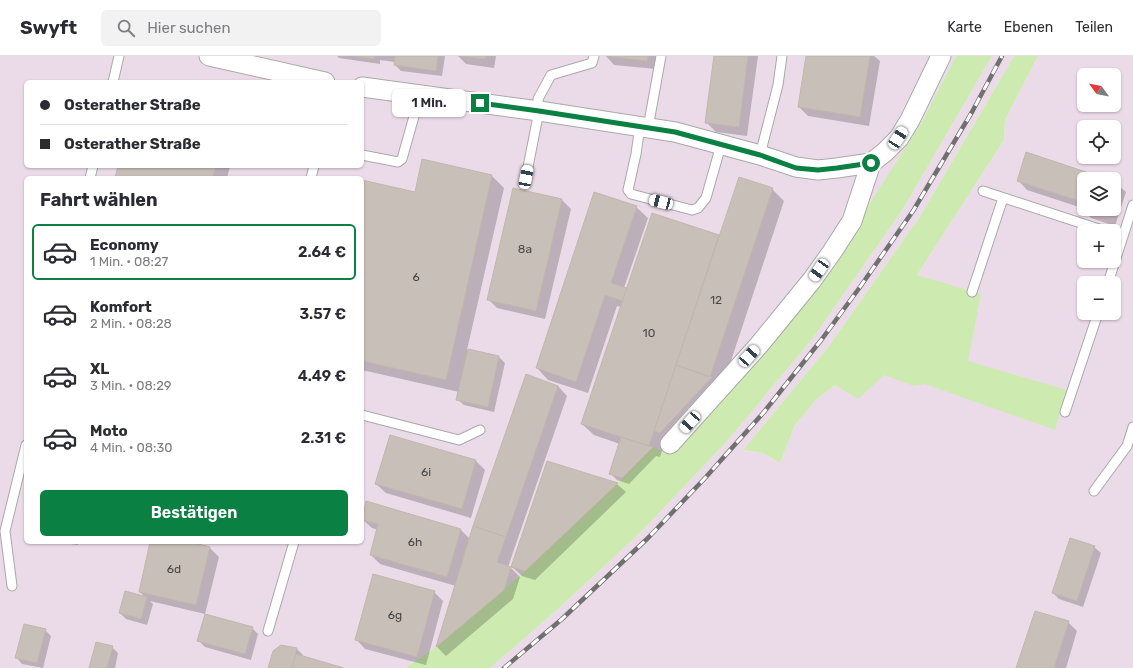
<!DOCTYPE html>
<html lang="de">
<head>
<meta charset="utf-8">
<style>
	body { margin:0; font-family:Rubik,sans-serif; background:#f2f2f3; color:#2b2b33; height:100vh; display:flex; flex-direction:column; font-size:15px; white-space:nowrap }
	* { box-sizing:border-box; margin:0 }
	p { font-size:13px; color:#7c7c81 }
	.icon { flex:none; width:22px; height:22px; fill:none; stroke:currentColor; stroke-width:2; stroke-linecap:round; stroke-linejoin:round }
	.map { position:relative; flex:1; overflow:hidden }
	.side { position:absolute; left:24px; top:120px; width:340px; height:368px; display:flex; flex-direction:column; background:#fff; border-radius:6px; box-shadow:0 1px 3px #0004 }
	.side>* { flex:none }
	.top-card { position:absolute; left:24px; top:24px; width:340px; height:88px; border-radius:6px; box-shadow:0 1px 3px #0004; display:grid; align-content:center; height:88px; padding:0 16px; background:#fff }
	.needle { width:26px; rotate:303deg }
	.buttons { position:absolute; left:1077px; top:12px; display:grid; gap:8px }
	.buttons a { display:grid; place-items:center; width:44px; height:44px; border-radius:6px; background:#fff; box-shadow:0 1px 3px #0004; font-size:20px }
	.end { position:absolute; width:18px; height:18px; margin:-9px; border:5px solid #0b8043; background:#fff; box-shadow:0 0 0 2px #fff }
	.from { border-radius:50% }
	.bubble { position:absolute; height:28px; border-radius:6px; background:#fff; box-shadow:0 1px 3px #0004; font-size:13px; font-weight:600; line-height:28px; text-align:center }
	.car { position:absolute; width:12px; height:24px; margin:-12px -6px; border-radius:5px; box-shadow:0 0 3px 1px #0007; background:linear-gradient(#fff 24%,#345 0 40%,#fff 0 76%,#345 0 86%,#fff 0) }
	.top-card b { display:flex; align-items:center; gap:14px; height:38px; font-size:15px }
	.top-card b+b { border-top:1px solid #e1e1e2 }
	.top-card i { width:10px; height:10px; background:#2b2b33 }
	ul { padding:0; list-style:none }
	li { display:flex; align-items:center; gap:12px; height:56px; margin:0 8px 6px; padding:0 8px; border:2px solid transparent; border-radius:6px }
	li div { flex:1 }
	li b { display:block; font-size:15px }
	li em { font-style:normal; font-weight:600 }
	li.current { border-color:#0b8043 }
	li>.icon { width:36px; height:36px; stroke-width:1.5 }
	h2 { padding:0 16px; font-size:18px; line-height:48px }
	.button { display:flex; gap:8px; margin-top:auto; padding:8px 16px }
	.button a { flex:1; height:46px; border-radius:6px; background:#0b8043; color:#fff; font-size:16px; font-weight:600; line-height:46px; text-align:center }
	header { display:flex; align-items:center; gap:24px; box-sizing:border-box; height:56px; padding:0 20px; background:#fff; border-bottom:1px solid #e1e1e2 }
	header strong { font-size:19px }
	nav { display:flex; gap:22px; margin-inline-start:auto; font-size:14px }
	.search { width:280px; height:36px; background:#f2f2f3; display:flex; align-items:center; gap:10px; box-sizing:border-box; padding:0 14px; border-radius:6px; color:#7c7c81; font-size:15px }
	.map>svg:first-child { display:block }
	.industrial { fill:#ebdbe8; fill-rule:evenodd }
	.grass { fill:#cdebb0 }
	.shadow { fill:#0003 }
	.building { fill:#c7bfb8; stroke:#c4b6ab }
	.lines { fill:none; stroke-linecap:round; stroke-linejoin:round }
	.service-casing { stroke:#a9a9a9; stroke-width:11 }
	.minor-casing { stroke:#a9a9a9; stroke-width:21 }
	.service { stroke:#fff; stroke-width:9 }
	.minor { stroke:#fff; stroke-width:19 }
	.rail-casing { stroke:#707070; stroke-width:4.5 }
	.rail { stroke:#fff; stroke-width:3; stroke-dasharray:9; stroke-linecap:butt }
	.route { stroke:#0b8043; stroke-width:5 }
	.labels { text-anchor:middle; dominant-baseline:central; stroke-width:3; stroke-linejoin:round; paint-order:stroke }
	.number-label { font-size:12px; fill:#4b4948 }
</style>
</head>
<body>
<header>
<strong>Swyft</strong>
<div class="search"><svg class="icon" aria-label="search" viewBox="0 0 24 24"><circle cx="10" cy="10" r="6"/><path d="M15 15l6 6"/></svg>Hier suchen</div>
<nav><a>Karte</a><a>Ebenen</a><a>Teilen</a></nav>
</header>
<div class="map">
<svg width="1133" height="612" viewBox="0 0 1133 612">
	<rect width="100%" height="100%" fill="#f2efe9"/>
	<path class="industrial" d="M0,0H956L923,64L884,126L855,169L755,303L668,398L618,427L525,515L436,591L405,612H0ZM26,26H362V110H26ZM26,122H362V486H26Z
		M992,0H1014L921,159L829,290L743,394L763,397L780,407L795,369L816,344L835,329L917,219L1004,84L1005,64L1038,0H1133V612H490L558,553L642,475L729,383L813,282L903,153ZM1084,19H1114V49H1084ZM1084,71H1114V101H1084ZM1084,123H1114V153H1084ZM1084,175H1114V205H1084ZM1084,227H1114V257H1084Z"/>
	<path class="grass" d="M956,0H992L903,153L813,282L729,383L642,475L558,553L490,612H405L436,591L525,515L618,427L653,391L668,398L755,303L817,230L923,64Z
		M1014,0H1038L1005,64L1004,84L917,219L981,238L968,305L1067,334L1055,374L925,328L914,330L884,319L858,343L835,329L816,344L795,369L780,407L763,397L743,394L829,290L921,159Z"/>
	<path class="shadow" d="M337,0H445L442,20L401,15L395,9V6L380,4V8L339,2Z
		M458,0H496L494,12L466,8Z
		M606,0H658L656,13L614,9Z
		M715,0H758L747,80L716,76L706,66Z
		M807,0H874L880,5L869,70L808,60L799,51Z
		M1027,98L1103,123H1084V153H1114V126L1116,127L1126,136L1115,170L1091,162L1082,152L1027,134L1018,124Z
		M423,105L492,120L504,132L467,294L499,301L505,307L494,356L464,349L457,343L459,336L362,314V125L416,137Z
		M119,110H230L227,122H116Z
		M772,133L784,145L722,332L666,383L660,401L656,400L629,428L617,424L611,418L620,388L594,379L582,368L621,251L617,250L588,337L548,324L537,312L636,151L648,162L624,232L627,233L652,158L720,180Z
		M562,144L571,153L545,263L497,252L488,243Z
		M526,320L558,330L567,340L508,511L511,512L520,521L513,543L446,600L437,591L456,530L380,508L371,499L378,474L372,472L362,463L460,473L470,483Z
		M390,380L476,405L485,414L471,462L386,437L376,428Z
		M547,406L617,428L626,436L535,524L522,520L512,511Z
		M56,486H78V489Z
		M152,486H185L210,492L219,501L205,558L150,545L153,548L147,569L126,563L120,557L146,542L140,536Z
		M1094,491L1101,497L1083,551L1059,543L1053,537Z
		M434,536L443,545L426,609L365,593L356,583Z
		M1068,566L1077,575L1066,612H1017Z
		M252,572L258,578L251,604L205,591L199,585Z
		M45,574L51,580L43,612L22,608L16,601Z
		M281,590L297,593L303,599V601L340,612H269Z
		M112,591L118,597L115,612H90Z"/>
	<path class="building" d="M357,0H374V3Z
		M395,0H438L436,15L394,9Z
		M461,0H486L485,3Z
		M606,0H648L647,5Z
		M714,0H748L739,71L705,67Z
		M806,0H870L860,61L798,51Z
		M1026,96L1107,123H1084V153H1108L1106,161L1080,153L1082,146L1017,125Z
		M422,103L492,119L446,324L362,305V124L415,136Z
		M118,110H215L213,122H115Z
		M739,121L773,132L710,321L676,309Z
		M513,132L562,143L536,255L487,244Z
		M594,136L637,150L611,227L627,232L622,245L605,239L576,326L536,312Z
		M652,157L719,179L649,390L581,368Z
		M468,293L499,300L488,351L456,344Z
		M676,309L712,321L660,377L654,375Z
		M526,318L558,330L506,481L473,470Z
		M390,379L476,404L462,453L375,428Z
		M621,381L653,391L622,422L609,418Z
		M547,405L618,427L525,515L511,511Z
		M366,445L461,473L447,521L370,499L378,468L362,464Z
		M473,470L506,481L497,506L511,511L504,534L436,591Z
		M1070,482L1095,490L1077,545L1052,537Z
		M150,486H190L210,491L196,549L139,536Z
		M373,518L435,535L417,601L355,584Z
		M125,535L147,541L141,563L119,557Z
		M1035,555L1069,565L1054,612H1016Z
		M205,558L253,571L245,598L197,585Z
		M24,568L46,573L37,607L15,602Z
		M96,586L113,590L107,612H89Z
		M281,589L297,592L292,612H268L273,595Z
		M296,598L344,612H292Z"/>
	<g class="lines">
		<defs>
			<path id="service" d="M113,26L119,0
				M640,70L636,98L628,134L631,138L692,154L698,152L706,142L721,89
				M648,72L661,0
				M362,99L398,106L402,103L420,39
				M760,99L778,29L782,0
				M526,121L539,55L538,43L551,19L592,7L594,0
				M90,122L93,110
				M311,122L314,110
				M983,135L1105,175
				M1108,227L1133,149
				M972,236L1003,142
				M1065,356L1098,257
				M362,359L459,384L480,374
				M1094,435L1127,390L1133,371
				M12,530L5,475L26,389
				M268,575L294,486"/>
			<path id="minor" d="M209,0L325,26
				M362,31L539,55L675,76L760,99L796,111L818,114L837,112L871,107L885,96L899,82L910,64L941,0
				M670,388L759,289L812,224L832,196L852,165L871,107"/>
		</defs>
		<use href="#service" class="service-casing"/>
		<use href="#minor" class="minor-casing"/>
		<use href="#service" class="service"/>
		<use href="#minor" class="minor"/>
		<defs>
			<path id="rail" d="M504,612L562,563L648,482L706,421L764,356L822,283L860,231L913,155L972,56L1002,0"/>
		</defs>
		<use href="#rail" class="rail-casing"/>
		<use href="#rail" class="rail"/>
	</g>
	<g class="lines">
		<path class="route" d="M480,47L539,55L675,76L760,99L796,112L818,114L837,112L871,107"/>
	</g>
	<g class="labels">
		<g class="number-label">
			<text x="525" y="193">8a</text>
			<text x="416" y="221">6</text>
			<text x="716" y="244">12</text>
			<text x="649" y="277">10</text>
			<text x="426" y="416">6i</text>
			<text x="415" y="486">6h</text>
			<text x="174" y="513">6d</text>
			<text x="395" y="559">6g</text>
		</g>
	</g>
</svg>
<div class="buttons">
<a><svg class="needle" viewBox="-14 -14 28 28"><path d="M0-13l5 13h-10z" fill="#e53935"/><path d="M0 13l5-13h-10z" fill="#7c7c81"/></svg></a>
<a><svg class="icon" aria-label="locate" viewBox="0 0 24 24"><circle cx="12" cy="12" r="6"/><path d="M12 2v4M12 18v4M2 12h4M18 12h4"/></svg></a>
<a><svg class="icon" aria-label="layers" viewBox="0 0 24 24"><path d="M12 4l9 5-9 5-9-5zM3 14l9 5 9-5"/></svg></a>
<a>+</a>
<a>−</a>
</div>
<i class="end from" style="left:871px;top:107px"></i>
<i class="end" style="left:480px;top:47px"></i>
<div class="bubble" style="left:392px;top:33px;width:74px">1 Min.</div>
<i class="car" style="left:898px;top:82px;rotate:33deg"></i>
<i class="car" style="left:526px;top:121px;rotate:11deg"></i>
<i class="car" style="left:661px;top:146px;rotate:285deg"></i>
<i class="car" style="left:819px;top:214px;rotate:215deg"></i>
<i class="car" style="left:749px;top:300px;rotate:42deg"></i>
<i class="car" style="left:690px;top:366px;rotate:222deg"></i>
<div class="top-card">
<b><i class="from"></i>Osterather Straße</b>
<b><i></i>Osterather Straße</b>
</div>
<section class="side">
<h2>Fahrt wählen</h2>
<ul>
<li class="current"><svg class="icon" aria-label="car" viewBox="0 0 24 24"><path d="M5 17H2v-5l4-1 3-4h7l3 4 3 1v5h-3M9 17h6M6 11h13"/><circle cx="7" cy="17" r="2"/><circle cx="17" cy="17" r="2"/></svg><div><b>Economy</b><p>1 Min. · 08:27</p></div><em>2.64 €</em></li>
<li><svg class="icon" aria-label="car" viewBox="0 0 24 24"><path d="M5 17H2v-5l4-1 3-4h7l3 4 3 1v5h-3M9 17h6M6 11h13"/><circle cx="7" cy="17" r="2"/><circle cx="17" cy="17" r="2"/></svg><div><b>Komfort</b><p>2 Min. · 08:28</p></div><em>3.57 €</em></li>
<li><svg class="icon" aria-label="car" viewBox="0 0 24 24"><path d="M5 17H2v-5l4-1 3-4h7l3 4 3 1v5h-3M9 17h6M6 11h13"/><circle cx="7" cy="17" r="2"/><circle cx="17" cy="17" r="2"/></svg><div><b>XL</b><p>3 Min. · 08:29</p></div><em>4.49 €</em></li>
<li><svg class="icon" aria-label="car" viewBox="0 0 24 24"><path d="M5 17H2v-5l4-1 3-4h7l3 4 3 1v5h-3M9 17h6M6 11h13"/><circle cx="7" cy="17" r="2"/><circle cx="17" cy="17" r="2"/></svg><div><b>Moto</b><p>4 Min. · 08:30</p></div><em>2.31 €</em></li>
</ul>
<div class="button"><a>Bestätigen</a></div>
</section>
</div>
</body>
</html>
